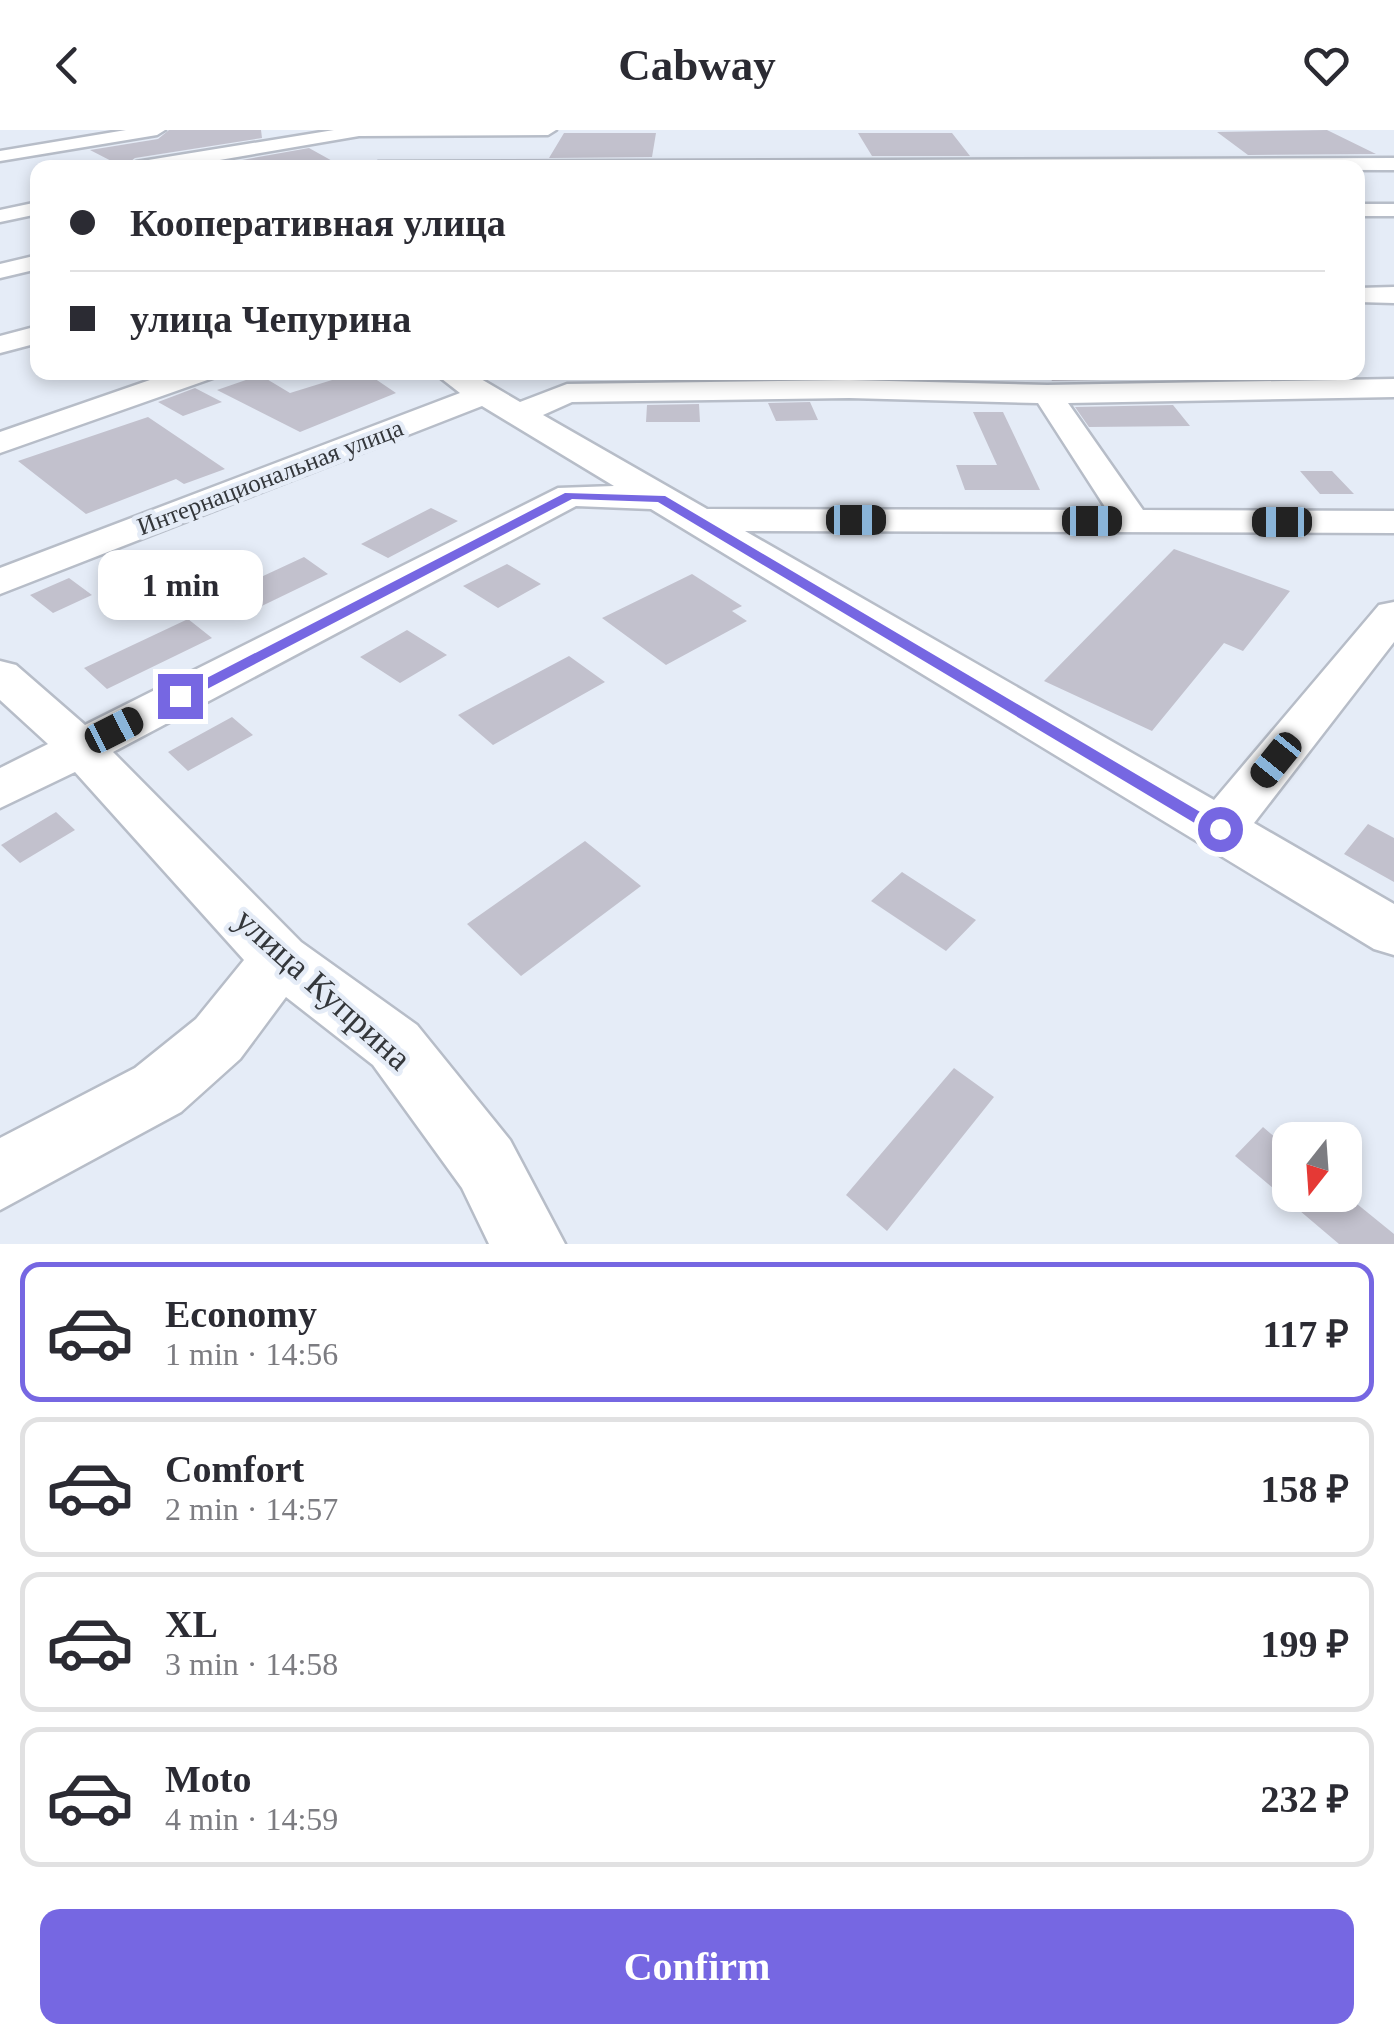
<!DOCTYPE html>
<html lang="en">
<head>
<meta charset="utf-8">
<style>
	body { margin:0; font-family:Georgia,serif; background:#f2f2f3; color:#2b2b33; height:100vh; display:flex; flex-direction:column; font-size:38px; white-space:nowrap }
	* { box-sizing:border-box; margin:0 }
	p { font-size:32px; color:#7c7c81 }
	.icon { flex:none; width:55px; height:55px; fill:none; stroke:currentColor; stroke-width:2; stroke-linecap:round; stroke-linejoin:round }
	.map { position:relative; height:1114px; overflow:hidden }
	.side { display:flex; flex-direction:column; background:#fff; flex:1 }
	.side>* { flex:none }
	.guide { position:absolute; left:30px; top:30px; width:1335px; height:220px; border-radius:20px; box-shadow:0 5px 15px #0003; display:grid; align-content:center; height:220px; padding:0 40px; background:#fff }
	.needle { width:65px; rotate:197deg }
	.tools { position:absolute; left:1272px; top:992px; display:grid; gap:20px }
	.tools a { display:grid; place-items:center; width:90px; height:90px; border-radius:20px; background:#fff; box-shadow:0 5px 15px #0003; font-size:50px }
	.end { position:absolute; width:45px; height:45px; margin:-22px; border:12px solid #7667e2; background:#fff; box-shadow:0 0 0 5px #fff }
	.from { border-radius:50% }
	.bubble { position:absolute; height:70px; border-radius:20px; background:#fff; box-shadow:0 5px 15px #0003; font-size:32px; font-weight:700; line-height:70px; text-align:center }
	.car { position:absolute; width:30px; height:60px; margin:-30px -15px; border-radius:12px; box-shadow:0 0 8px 2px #0007; background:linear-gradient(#222 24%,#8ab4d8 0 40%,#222 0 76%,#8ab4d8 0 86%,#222 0) }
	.guide b { display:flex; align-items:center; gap:35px; height:95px; font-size:38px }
	.guide b+b { border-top:2px solid #e1e1e2 }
	.guide i { width:25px; height:25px; background:#2b2b33 }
	ul { padding:18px 0 0; list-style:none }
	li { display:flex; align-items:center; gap:30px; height:140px; margin:0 20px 15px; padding:0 20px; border:5px solid #e1e1e2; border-radius:20px }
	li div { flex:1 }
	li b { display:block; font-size:38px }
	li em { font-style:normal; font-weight:700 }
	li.selected { border-color:#7667e2 }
	li>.icon { width:90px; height:90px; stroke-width:1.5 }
	.button { display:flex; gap:20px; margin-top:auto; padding:20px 40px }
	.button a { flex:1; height:115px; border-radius:20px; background:#7667e2; color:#fff; font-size:40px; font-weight:700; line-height:115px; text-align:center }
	header { display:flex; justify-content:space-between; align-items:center; height:130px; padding:0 40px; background:#fff; font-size:45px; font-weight:700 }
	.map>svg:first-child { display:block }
	.building { fill:#c2c1cd }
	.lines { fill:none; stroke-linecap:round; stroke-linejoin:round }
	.minor-casing { stroke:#b7bdc8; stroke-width:5 }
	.minor { fill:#fff; fill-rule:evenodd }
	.route { fill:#7667e2 }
	.labels { text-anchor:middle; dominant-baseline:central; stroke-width:9; stroke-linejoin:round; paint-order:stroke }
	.far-street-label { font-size:25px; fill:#34373b; stroke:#e5ecf7 }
	.near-street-label { font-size:35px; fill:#34373b; stroke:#e5ecf7 }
</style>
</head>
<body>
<header><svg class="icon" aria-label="back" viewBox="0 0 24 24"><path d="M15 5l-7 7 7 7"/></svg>Cabway<svg class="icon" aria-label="heart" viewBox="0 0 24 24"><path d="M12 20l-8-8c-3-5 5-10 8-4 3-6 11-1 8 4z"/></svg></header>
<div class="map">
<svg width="1394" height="1114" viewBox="0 0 1394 1114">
	<rect width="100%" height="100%" fill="#e5ecf7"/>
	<path class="building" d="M169,0H261L262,8L135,28L123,37L90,20L158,9Z
		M1327,0L1376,24L1248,25L1217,2Z
		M564,3H656L652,27L549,28Z
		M858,3H952L970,26H872Z
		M309,18L345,38H231V32Z
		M358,242H365L396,263L300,302L217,260L260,245L290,263Z
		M1047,242H1147L1153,249L1052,251Z
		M195,258L222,272L183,286L158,272Z
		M810,272L818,290L776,291L768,273Z
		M699,274L700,292H646L647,275Z
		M1173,275L1190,296L1089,297L1075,277Z
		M973,282H1003L1040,360H965L956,335H997Z
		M148,287L225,339L184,354L176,349L86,384L18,331Z
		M1300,341H1332L1354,364H1320Z
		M431,378L458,391L388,428L361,414Z
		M1174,419L1290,461L1243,521L1224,513L1152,601L1044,551Z
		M304,427L328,444L239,487L214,469Z
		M507,434L541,454L498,478L463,456Z
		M692,444L742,476L732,481L747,491L666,535L602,488Z
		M69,448L92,465L53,483L30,465Z
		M188,489L212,508L107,559L84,538Z
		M407,500L447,525L400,553L360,527Z
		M569,526L605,552L493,615L458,585Z
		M232,587L253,605L188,641L168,622Z
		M56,682L75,700L20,733L1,715Z
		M1368,694L1394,708V752L1344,724Z
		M585,711L641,756L521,846L467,794Z
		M902,742L976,790L946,821L871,771Z
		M954,938L994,967L887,1101L846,1065Z
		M1263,997L1290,1020V1065H1346L1394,1104V1114H1339L1235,1026Z"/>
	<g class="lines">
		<defs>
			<path id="minor" d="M126,0H165L157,5L0,31V21Z
				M334,0H556L548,5L359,6L173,38H127L136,32Z
				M1394,28V40L369,38L378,32Z
				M38,72V84L0,92V80Z
				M1358,74H1394V86H1358Z
				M38,125V139L0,148V134Z
				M1394,157V173L1358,172V158Z
				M38,196V213L0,223V206Z
				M173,242H217L213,248L0,323V302Z
				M433,242H469L520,272L567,254L849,250L1047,255L1394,249V267L1068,273L1143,380L1394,381V403L745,401L1214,670L1379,475L1394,472V512L1254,693L1394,774V825L1374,819L651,379L576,376L113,622L301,812L417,895L510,1010L565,1114H489L462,1058L373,935L286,867L240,929L181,982L0,1080V1008L135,938L196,889L244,830L75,642L0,678V638L48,614L0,570V531L16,535L85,595L558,358L614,356L482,276L0,464V438L460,263ZM849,268L1038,273L1107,380L707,379L543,285L572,272Z"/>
		</defs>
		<use href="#minor" class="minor-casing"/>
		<use href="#minor" class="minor"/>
	</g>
	<path class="route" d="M565,363L665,366L1229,699L1220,706L1213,704L658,372L572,369L186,570H175L172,566Z"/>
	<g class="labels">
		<g class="far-street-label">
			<text transform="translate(270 347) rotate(-21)">Интернациональная улица</text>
		</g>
		<g class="near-street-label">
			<text transform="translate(323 859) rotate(42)">улица Куприна</text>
		</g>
	</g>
</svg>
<div class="tools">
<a><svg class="needle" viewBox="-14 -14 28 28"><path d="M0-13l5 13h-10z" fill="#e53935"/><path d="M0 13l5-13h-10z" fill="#7c7c81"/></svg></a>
</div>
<i class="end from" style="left:1220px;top:699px"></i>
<i class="end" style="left:180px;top:566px"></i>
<div class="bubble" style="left:98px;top:420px;width:165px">1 min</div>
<i class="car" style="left:856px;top:390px;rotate:90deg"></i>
<i class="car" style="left:1092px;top:391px;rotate:90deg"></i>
<i class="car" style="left:1282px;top:392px;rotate:270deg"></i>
<i class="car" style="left:114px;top:600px;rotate:63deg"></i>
<i class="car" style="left:1276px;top:630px;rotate:219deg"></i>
<div class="guide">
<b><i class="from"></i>Кооперативная улица</b>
<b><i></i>улица Чепурина</b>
</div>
</div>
<section class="side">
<ul>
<li class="selected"><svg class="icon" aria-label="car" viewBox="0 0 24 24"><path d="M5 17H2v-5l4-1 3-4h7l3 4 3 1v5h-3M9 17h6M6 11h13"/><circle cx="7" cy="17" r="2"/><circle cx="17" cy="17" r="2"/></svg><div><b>Economy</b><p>1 min · 14:56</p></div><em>117 ₽</em></li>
<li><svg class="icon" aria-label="car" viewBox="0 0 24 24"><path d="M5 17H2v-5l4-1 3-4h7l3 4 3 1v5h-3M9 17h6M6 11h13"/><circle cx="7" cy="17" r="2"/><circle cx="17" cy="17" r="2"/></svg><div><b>Comfort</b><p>2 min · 14:57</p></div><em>158 ₽</em></li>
<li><svg class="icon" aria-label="car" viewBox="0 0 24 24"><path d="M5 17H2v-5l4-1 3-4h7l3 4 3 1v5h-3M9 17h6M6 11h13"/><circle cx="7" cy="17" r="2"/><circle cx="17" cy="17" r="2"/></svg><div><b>XL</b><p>3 min · 14:58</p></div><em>199 ₽</em></li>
<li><svg class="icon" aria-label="car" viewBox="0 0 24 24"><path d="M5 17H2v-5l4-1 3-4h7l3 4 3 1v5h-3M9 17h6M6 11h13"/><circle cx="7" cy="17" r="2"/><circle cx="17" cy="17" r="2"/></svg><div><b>Moto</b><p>4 min · 14:59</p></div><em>232 ₽</em></li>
</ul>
<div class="button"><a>Confirm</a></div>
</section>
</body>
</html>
